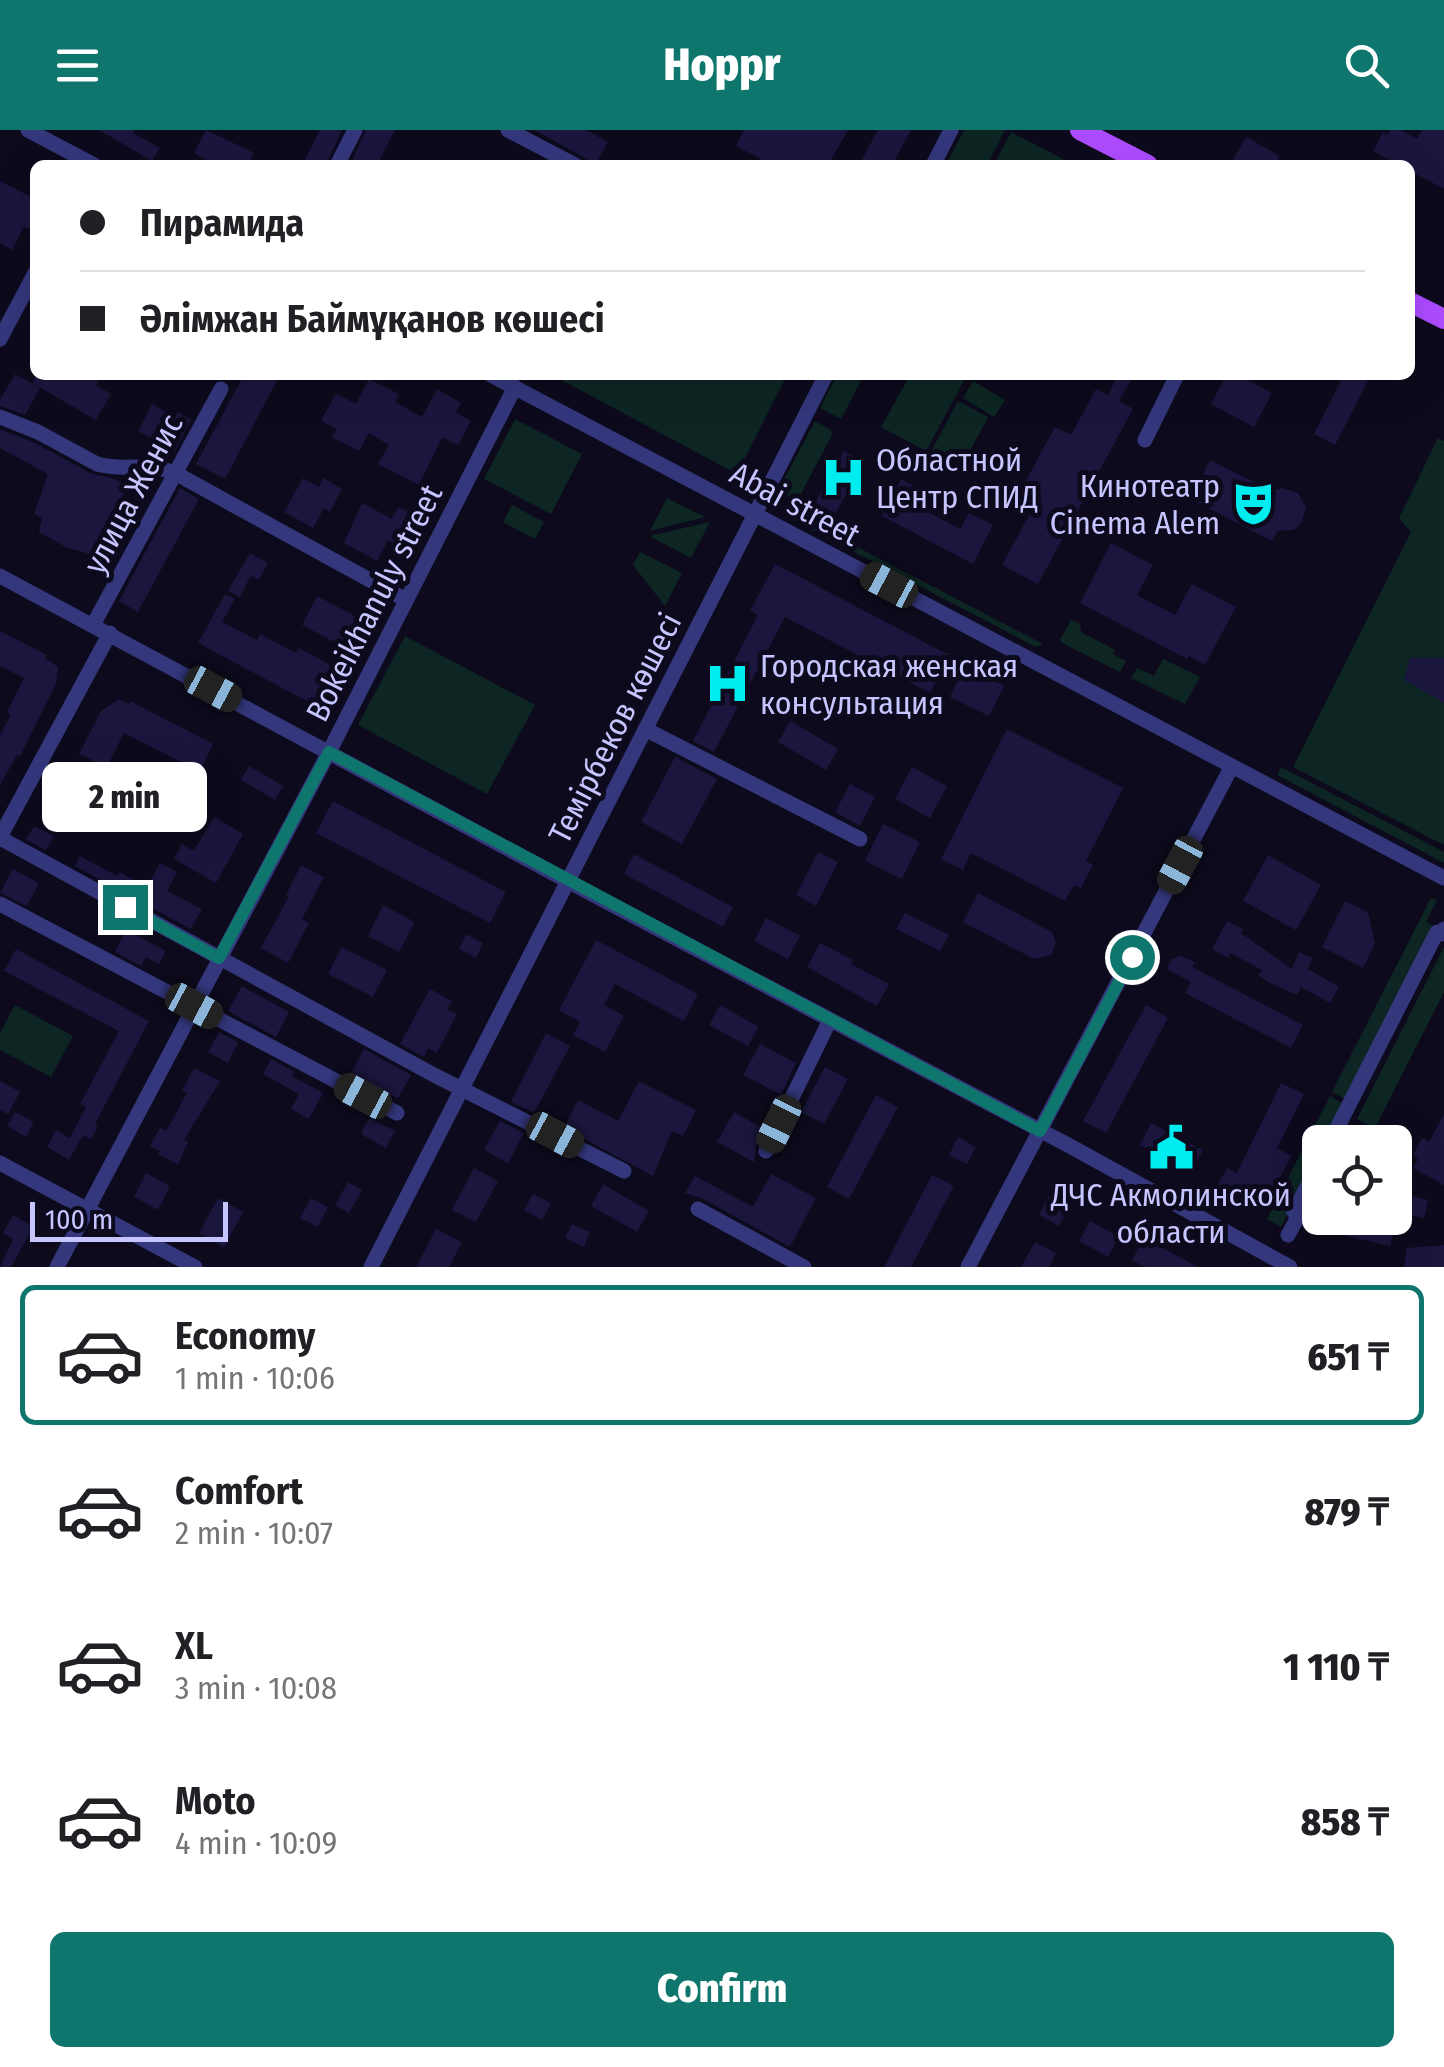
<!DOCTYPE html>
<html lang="en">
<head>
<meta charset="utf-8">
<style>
	body { margin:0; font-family:"Fira Sans Condensed",sans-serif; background:#f2f2f2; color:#202124; height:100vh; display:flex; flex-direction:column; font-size:38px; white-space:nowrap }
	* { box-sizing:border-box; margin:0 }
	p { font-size:32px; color:#757577 }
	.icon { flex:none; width:55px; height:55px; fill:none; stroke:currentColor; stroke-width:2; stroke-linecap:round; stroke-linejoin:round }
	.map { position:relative; height:1137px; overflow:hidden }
	.details { display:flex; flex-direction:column; background:#fff; flex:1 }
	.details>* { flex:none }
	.guide { position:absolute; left:30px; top:30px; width:1385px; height:220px; border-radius:15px; box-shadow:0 10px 40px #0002; display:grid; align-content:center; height:220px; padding:0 50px; background:#fff }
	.tools { position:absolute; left:1302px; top:995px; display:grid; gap:20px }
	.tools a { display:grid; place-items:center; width:110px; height:110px; border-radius:15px; background:#fff; box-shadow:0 10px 40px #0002; font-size:50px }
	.scale { position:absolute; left:30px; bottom:25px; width:198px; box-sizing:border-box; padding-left:10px; border:5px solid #c7c5ff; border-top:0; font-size:28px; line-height:35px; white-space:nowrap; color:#c7c5ff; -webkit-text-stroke:8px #0c0a1c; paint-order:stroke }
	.end { position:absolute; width:45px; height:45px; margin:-22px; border:12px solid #0f766e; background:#fff; box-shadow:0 0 0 5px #fff }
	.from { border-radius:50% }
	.bubble { position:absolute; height:70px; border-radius:15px; background:#fff; box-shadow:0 10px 40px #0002; font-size:32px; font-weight:800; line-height:70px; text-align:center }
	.car { position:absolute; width:30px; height:60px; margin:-30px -15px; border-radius:12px; box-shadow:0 0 8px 2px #0007; background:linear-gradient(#222 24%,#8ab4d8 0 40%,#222 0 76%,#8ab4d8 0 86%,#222 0) }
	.guide b { display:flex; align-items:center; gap:35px; height:95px; font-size:38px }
	.guide b+b { border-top:2px solid #e0e0e0 }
	.guide i { width:25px; height:25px; background:#202124 }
	ul { padding:18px 0 0; list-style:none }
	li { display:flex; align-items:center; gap:30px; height:140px; margin:0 20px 15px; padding:0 30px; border:5px solid transparent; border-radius:15px }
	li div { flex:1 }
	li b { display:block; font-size:38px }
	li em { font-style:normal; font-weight:800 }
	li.selected { border-color:#0f766e }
	li>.icon { width:90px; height:90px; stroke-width:1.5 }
	.action { display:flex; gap:20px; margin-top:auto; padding:20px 50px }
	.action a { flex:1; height:115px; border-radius:15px; background:#0f766e; color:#fff; font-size:40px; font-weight:800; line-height:115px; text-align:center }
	header { display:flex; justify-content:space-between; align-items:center; height:130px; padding:0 50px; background:#0f766e; color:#fff; font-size:45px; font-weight:800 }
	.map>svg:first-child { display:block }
	.green { fill:#0d2623 }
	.building { fill:#1b163d }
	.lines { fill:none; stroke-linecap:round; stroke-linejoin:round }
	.minor { stroke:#34377c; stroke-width:15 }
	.major { stroke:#ad4cff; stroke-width:20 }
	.route { stroke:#0f766e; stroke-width:12 }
	.labels { text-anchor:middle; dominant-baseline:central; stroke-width:10; stroke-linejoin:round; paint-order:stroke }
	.poi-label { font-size:32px; fill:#c7c5ff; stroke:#0c0a1c; text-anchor:start }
	.street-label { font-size:32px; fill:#c7c5ff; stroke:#0c0a1c }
</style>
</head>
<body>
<header><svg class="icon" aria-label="menu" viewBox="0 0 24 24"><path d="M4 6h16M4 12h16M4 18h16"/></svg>Hoppr<svg class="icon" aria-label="search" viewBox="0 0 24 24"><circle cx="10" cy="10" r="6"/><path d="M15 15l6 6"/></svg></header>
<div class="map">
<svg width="1444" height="1137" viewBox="0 0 1444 1137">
	<rect width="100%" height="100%" fill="#0c0a1c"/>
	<path class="green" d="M964,0H1005L987,35H946Z
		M1011,2L1074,35H994Z
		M552,245H787L737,344Z
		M837,245H864L841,289L820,278Z
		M910,245H967L926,321L881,297Z
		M973,251L1005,270L994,287L963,268Z
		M958,271L988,287L961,338L931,322Z
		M515,289L582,324L551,384L484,349Z
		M815,291L831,300L832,305L797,371L778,361Z
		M1438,308L1444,311V715L1293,637L1411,402L1399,388Z
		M667,368L705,387L650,401Z
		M512,375L544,392L535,409L503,392Z
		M796,385L1043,514L1036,517L793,390Z
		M710,392L691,428L649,406Z
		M640,422L682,443L665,476L633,435Z
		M1071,490L1080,494L1081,502L1115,520L1113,524L1126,531L1120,542L1062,513L1060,510Z
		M405,506L535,575L487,664L358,595Z
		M1163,529L1200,547L1185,574L1131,548L1137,538L1154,546Z
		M1281,637L1444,722V733L1277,645Z
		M1431,768L1437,770L1426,792L1435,797L1347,970L1332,962Z
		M1444,817V862L1375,998L1357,989Z
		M15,875L73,906L51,947L0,920V903Z
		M1330,966L1344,974L1324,1012H1320V1021L1281,1097L1267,1089Z"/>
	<path class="building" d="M99,0H134L133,3L160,18L152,31Z
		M206,0L254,23L248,35H216L194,23Z
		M320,0H342L326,35H302Z
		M366,0H395L377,35H350Z
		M534,0H586L608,12L596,34Z
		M744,0H848L828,35H772L736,16Z
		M878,0H911L892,35H859Z
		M1390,0H1401L1417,9L1422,0H1444V59L1410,41V35H1399L1373,21L1383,2L1388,5Z
		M1246,7L1280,26L1275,35H1230Z
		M0,51L35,69V88L29,99L24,97L12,120L0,113Z
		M15,244L40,258L25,285L0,276V270Z
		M37,245H101L96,255L111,264L96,290L32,253Z
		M244,245H280L225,349L196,334Z
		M1118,245H1134L1119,271L1133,279L1038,454L1002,435L1033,378L1016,369L1055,297L1071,305L1096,259L1108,265Z
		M1226,245H1238L1272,263L1254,297L1211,274Z
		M1344,245H1371L1335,315L1314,304Z
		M369,249L399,264L395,272L422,287L437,259L461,273L456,282L471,291L458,315L442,307L419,355L378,334L389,315L369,303L359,321L332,307L337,299L321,291L336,263L356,274Z
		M152,274L175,287L178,282L191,290L175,321L138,301Z
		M0,299L33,312L92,344L112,348L128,356L114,383L130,392L121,410L109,404L97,426L68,418L39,402L42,388L34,384L48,344L0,318Z
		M844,321L864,332L829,395L809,383Z
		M1210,330L1272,361L1282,358L1298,363L1306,378L1301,394L1294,400L1277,401L1272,411L1190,369Z
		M303,348L319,357L323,348L342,359L330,382L324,378L313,398L284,382Z
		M901,349L933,366L926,381L960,399L969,383L993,395L973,434L882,386Z
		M180,358L199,369L138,482L119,471Z
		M362,373L392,389L398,377L412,384L403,401L410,405L403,419L388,410L377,431L344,413Z
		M1111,413L1153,435L1137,465L1175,485L1192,454L1236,477L1205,535L1189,526L1187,529L1080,473Z
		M250,423L268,433L259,450L251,445L240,467L228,461Z
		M775,434L949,525L930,563L785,487L714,622L693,611L758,485L750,481Z
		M225,464L235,469L222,492L257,510L260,504L296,523L299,518L336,538L316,576L198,513Z
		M317,466L368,493L353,522L302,495Z
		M0,501L47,525L45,528L58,537L56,554L20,626L17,625L0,655V605L11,585L7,582L24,548L0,536Z
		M1410,528H1444V573L1404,550Z
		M965,536L1004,556L989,586L950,567Z
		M119,569L129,574L130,571L213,614L200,641L124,603L107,637L79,624L101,581Z
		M790,591L838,619L826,640L778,612Z
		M1007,599L1123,658L1086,731L1093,735L1081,758L1074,755L1065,771L971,723L963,740L941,729Z
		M675,627L717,649L682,714L641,692Z
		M249,636L283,656L275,670L241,650Z
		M912,637L947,656L930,688L895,669Z
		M850,654L875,667L860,696L835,682Z
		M53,661L72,671L64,688L45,678Z
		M333,671L506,762L490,793L316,703Z
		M214,687L243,704L216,753L174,729L182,714L194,721Z
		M883,694L920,712L902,749L865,731Z
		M34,696L54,706L46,720L26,710Z
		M818,722L838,732L816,776L796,765Z
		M634,724L733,777L723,797L624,744Z
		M1268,725L1321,755L1296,800L1243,771Z
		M80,726L117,746L120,742L147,758L160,733L177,742L167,761L202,779L191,799L75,736Z
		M301,735L324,747L302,789L309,793L288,833L261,818L289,766L286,765Z
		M13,739L39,753L27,776L0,763Z
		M978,763L1052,802L1056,813L1051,825L1034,829L963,792Z
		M1345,771L1368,782L1375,813L1363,838L1322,817Z
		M383,775L415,792L399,822L368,806Z
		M905,783L949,805L940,821L896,799Z
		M766,788L800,806L788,829L754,811Z
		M1227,791L1243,799L1241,803L1292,839L1299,822L1313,828L1308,839L1339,857L1330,873L1301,857L1297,865L1268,852L1258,845L1262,840L1230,823L1228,828L1212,819Z
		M126,800L166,821L159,834L146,827L141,836L115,822Z
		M466,804L483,813L476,828L459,819Z
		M596,810L698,864L684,891L615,854L604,875L624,886L605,922L573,905L580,892L559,880Z
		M820,813L853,830L851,834L889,854L877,876L807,837Z
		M342,817L387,840L373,867L328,844Z
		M16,819L149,891L95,994L98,996L91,1009L83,1005L69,1030L47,1017L56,1000L70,1008L86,977L80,974L119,901L4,841Z
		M1181,826L1195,832L1192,837L1303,895L1291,918L1185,863L1191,852L1167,839L1172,829Z
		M242,856L289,882L276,907L228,881Z
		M430,859L452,871L447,879L457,884L437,923L428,918L424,927L400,914Z
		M720,875L759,897L748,916L709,895Z
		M1146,875L1168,888L1106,1003L1083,991Z
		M219,902L238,912L228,933L208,922Z
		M546,903L570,916L534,983L511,972Z
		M760,914L796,933L781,965L743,945Z
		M364,919L411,945L398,969L351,943Z
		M271,929L295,942L292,946L323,963L309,989L291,979L299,964L263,944Z
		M825,937L848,949L824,994L801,982Z
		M194,938L220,951L184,1010L188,1012L178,1034L158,1024L160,1021L150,1016L160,998L166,1001L187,963L182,961Z
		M0,951L20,962L8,984L0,980Z
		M639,951L696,980L683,1006L672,1001L653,1046L564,998L578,970L618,991Z
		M1281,953L1304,964L1277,1018L1291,1026L1263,1080L1217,1056L1227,1038L1237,1043Z
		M876,965L898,977L849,1069L827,1057Z
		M15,982L34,992L26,1007L7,996Z
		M734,982L764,999L756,1017L754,1032L717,1012Z
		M1444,984V1055L1413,1038L1418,1029L1413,1025L1422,1008L1429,1012Z
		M369,988L395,1001L386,1018L361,1004Z
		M500,991L524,1003L508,1033L484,1020Z
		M1151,993L1203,1020L1191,1042L1140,1015Z
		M958,1007L976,1017L967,1034L949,1025Z
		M474,1038L498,1051L476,1092L452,1080Z
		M146,1043L170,1056L158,1080L134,1067Z
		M771,1044L816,1068L790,1117L703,1069L685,1063L695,1046L753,1077Z
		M932,1045L954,1056L911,1137H884Z
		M348,1052L362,1060L349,1083L335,1075Z
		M603,1054L649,1081L637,1102L591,1076Z
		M1054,1055L1075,1065L1059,1096L1039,1085Z
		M1395,1062L1428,1070L1424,1088L1395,1083Z
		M533,1064L551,1073L542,1090L524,1080Z
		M218,1068L243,1082L224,1117L199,1103Z
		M311,1068L328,1077L318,1097L300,1088Z
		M13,1085L33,1097L11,1137H0L13,1109L3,1103Z
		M1350,1088H1374L1396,1093L1390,1116L1346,1106Z
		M1090,1091L1119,1107L1108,1127L1079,1111Z
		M572,1094L590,1102L584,1117L565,1108Z
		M436,1099L462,1112L449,1137H416Z
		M1144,1108L1198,1137H1145L1132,1130Z
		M1035,1112L1056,1123L1049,1137H1021Z
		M1444,1115V1137H1404L1407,1118Z"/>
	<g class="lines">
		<path class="minor" d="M28,0L94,35
			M508,0L575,35
			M337,35L355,0
			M933,35L951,0
			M0,209L35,143
			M491,245L1444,748
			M0,287L38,302L97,334C125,342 146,331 175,343L406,470
			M1145,310L1177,245
			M0,446L601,769L1068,1015L1290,1137
			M93,495L221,259
			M645,599L860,709
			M0,707L110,503
			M0,708L434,945L624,1041
			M0,774L397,983
			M1330,1012L1437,802L1441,804L1444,799
			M766,1021L830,890
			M0,1033L195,1137
			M698,1079L804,1137
			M1299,1085L1304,1087L1320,1055
			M1288,1105L1299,1085L1294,1082L1320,1032
			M57,1137L329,622L515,257
			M371,1137L826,245
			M968,1137L1232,636"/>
		<path class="major" d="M1080,0L1148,35
			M1410,172L1444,189"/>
	</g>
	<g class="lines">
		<path class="route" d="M125,777L219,828L329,622L1040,1001L1132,827"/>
	</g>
	<defs>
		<symbol id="hospital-bare" viewBox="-9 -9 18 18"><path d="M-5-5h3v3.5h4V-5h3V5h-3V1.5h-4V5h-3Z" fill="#00edf0" stroke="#0c0a1c" stroke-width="2.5" paint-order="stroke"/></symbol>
		<symbol id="theatre-bare" viewBox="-9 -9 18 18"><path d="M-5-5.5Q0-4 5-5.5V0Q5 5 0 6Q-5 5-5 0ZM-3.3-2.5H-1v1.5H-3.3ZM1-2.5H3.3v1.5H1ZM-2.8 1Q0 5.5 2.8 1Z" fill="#00edf0" stroke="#0c0a1c" stroke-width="2.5" paint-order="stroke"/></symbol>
		<symbol id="civic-bare" viewBox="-9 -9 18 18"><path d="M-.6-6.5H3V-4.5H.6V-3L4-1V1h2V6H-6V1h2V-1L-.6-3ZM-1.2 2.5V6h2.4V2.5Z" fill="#00edf0" stroke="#0c0a1c" stroke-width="2.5" paint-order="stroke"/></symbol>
	</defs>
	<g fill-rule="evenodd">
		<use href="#hospital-bare" x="812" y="316" width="63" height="63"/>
		<use href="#theatre-bare" x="1222" y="342" width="63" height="63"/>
		<use href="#hospital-bare" x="696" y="522" width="63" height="63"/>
		<use href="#civic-bare" x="1140" y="986" width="63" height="63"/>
	</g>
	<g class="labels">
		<g class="poi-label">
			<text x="876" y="330">Областной<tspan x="876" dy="37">Центр СПИД</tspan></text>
			<text x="1220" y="356" text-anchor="end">Кинотеатр<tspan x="1220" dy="37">Cinema Alem</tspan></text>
			<text x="760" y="536">Городская женская<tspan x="760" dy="37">консультация</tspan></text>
			<text x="1171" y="1065" text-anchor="middle">ДЧС Акмолинской<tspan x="1171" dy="37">области</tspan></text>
		</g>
		<g class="street-label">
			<text transform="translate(133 364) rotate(-62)">улица Женис</text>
			<text transform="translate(795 374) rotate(28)">Abai street</text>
			<text transform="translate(374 473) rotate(-63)">Bokeikhanuly street</text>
			<text transform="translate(615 598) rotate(-63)">Темірбеков көшесі</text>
		</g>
	</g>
</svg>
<div class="tools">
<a><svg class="icon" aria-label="locate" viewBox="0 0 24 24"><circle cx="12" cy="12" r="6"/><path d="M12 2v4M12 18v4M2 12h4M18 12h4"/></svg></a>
</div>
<div class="scale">100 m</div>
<i class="end from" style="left:1132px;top:827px"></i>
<i class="end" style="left:125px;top:777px"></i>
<div class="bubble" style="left:42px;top:632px;width:165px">2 min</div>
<i class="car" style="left:889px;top:455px;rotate:298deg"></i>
<i class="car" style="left:213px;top:559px;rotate:118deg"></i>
<i class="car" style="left:1180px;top:735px;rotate:208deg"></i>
<i class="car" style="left:194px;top:876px;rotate:118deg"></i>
<i class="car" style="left:363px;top:966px;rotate:298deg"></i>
<i class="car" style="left:779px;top:994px;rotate:206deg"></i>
<i class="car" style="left:555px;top:1005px;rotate:118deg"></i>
<div class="guide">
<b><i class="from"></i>Пирамида</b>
<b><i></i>Әлімжан Баймұқанов көшесі</b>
</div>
</div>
<section class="details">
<ul>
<li class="selected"><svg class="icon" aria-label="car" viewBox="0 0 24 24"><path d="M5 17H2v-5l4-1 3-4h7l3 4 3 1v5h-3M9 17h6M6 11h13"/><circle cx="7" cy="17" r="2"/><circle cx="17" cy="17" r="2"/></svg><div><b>Economy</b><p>1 min · 10:06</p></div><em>651 ₸</em></li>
<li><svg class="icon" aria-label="car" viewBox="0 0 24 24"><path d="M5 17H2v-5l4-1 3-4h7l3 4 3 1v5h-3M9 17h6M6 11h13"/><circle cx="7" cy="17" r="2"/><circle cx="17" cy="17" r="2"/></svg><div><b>Comfort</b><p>2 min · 10:07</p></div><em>879 ₸</em></li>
<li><svg class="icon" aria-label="car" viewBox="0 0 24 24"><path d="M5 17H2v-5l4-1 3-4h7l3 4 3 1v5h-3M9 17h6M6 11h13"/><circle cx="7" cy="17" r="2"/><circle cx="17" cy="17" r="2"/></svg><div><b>XL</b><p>3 min · 10:08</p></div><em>1 110 ₸</em></li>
<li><svg class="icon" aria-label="car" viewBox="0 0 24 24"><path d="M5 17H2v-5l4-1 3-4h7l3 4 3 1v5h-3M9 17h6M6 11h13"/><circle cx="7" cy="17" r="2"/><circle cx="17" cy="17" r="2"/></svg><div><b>Moto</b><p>4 min · 10:09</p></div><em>858 ₸</em></li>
</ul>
<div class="action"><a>Confirm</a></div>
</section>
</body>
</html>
